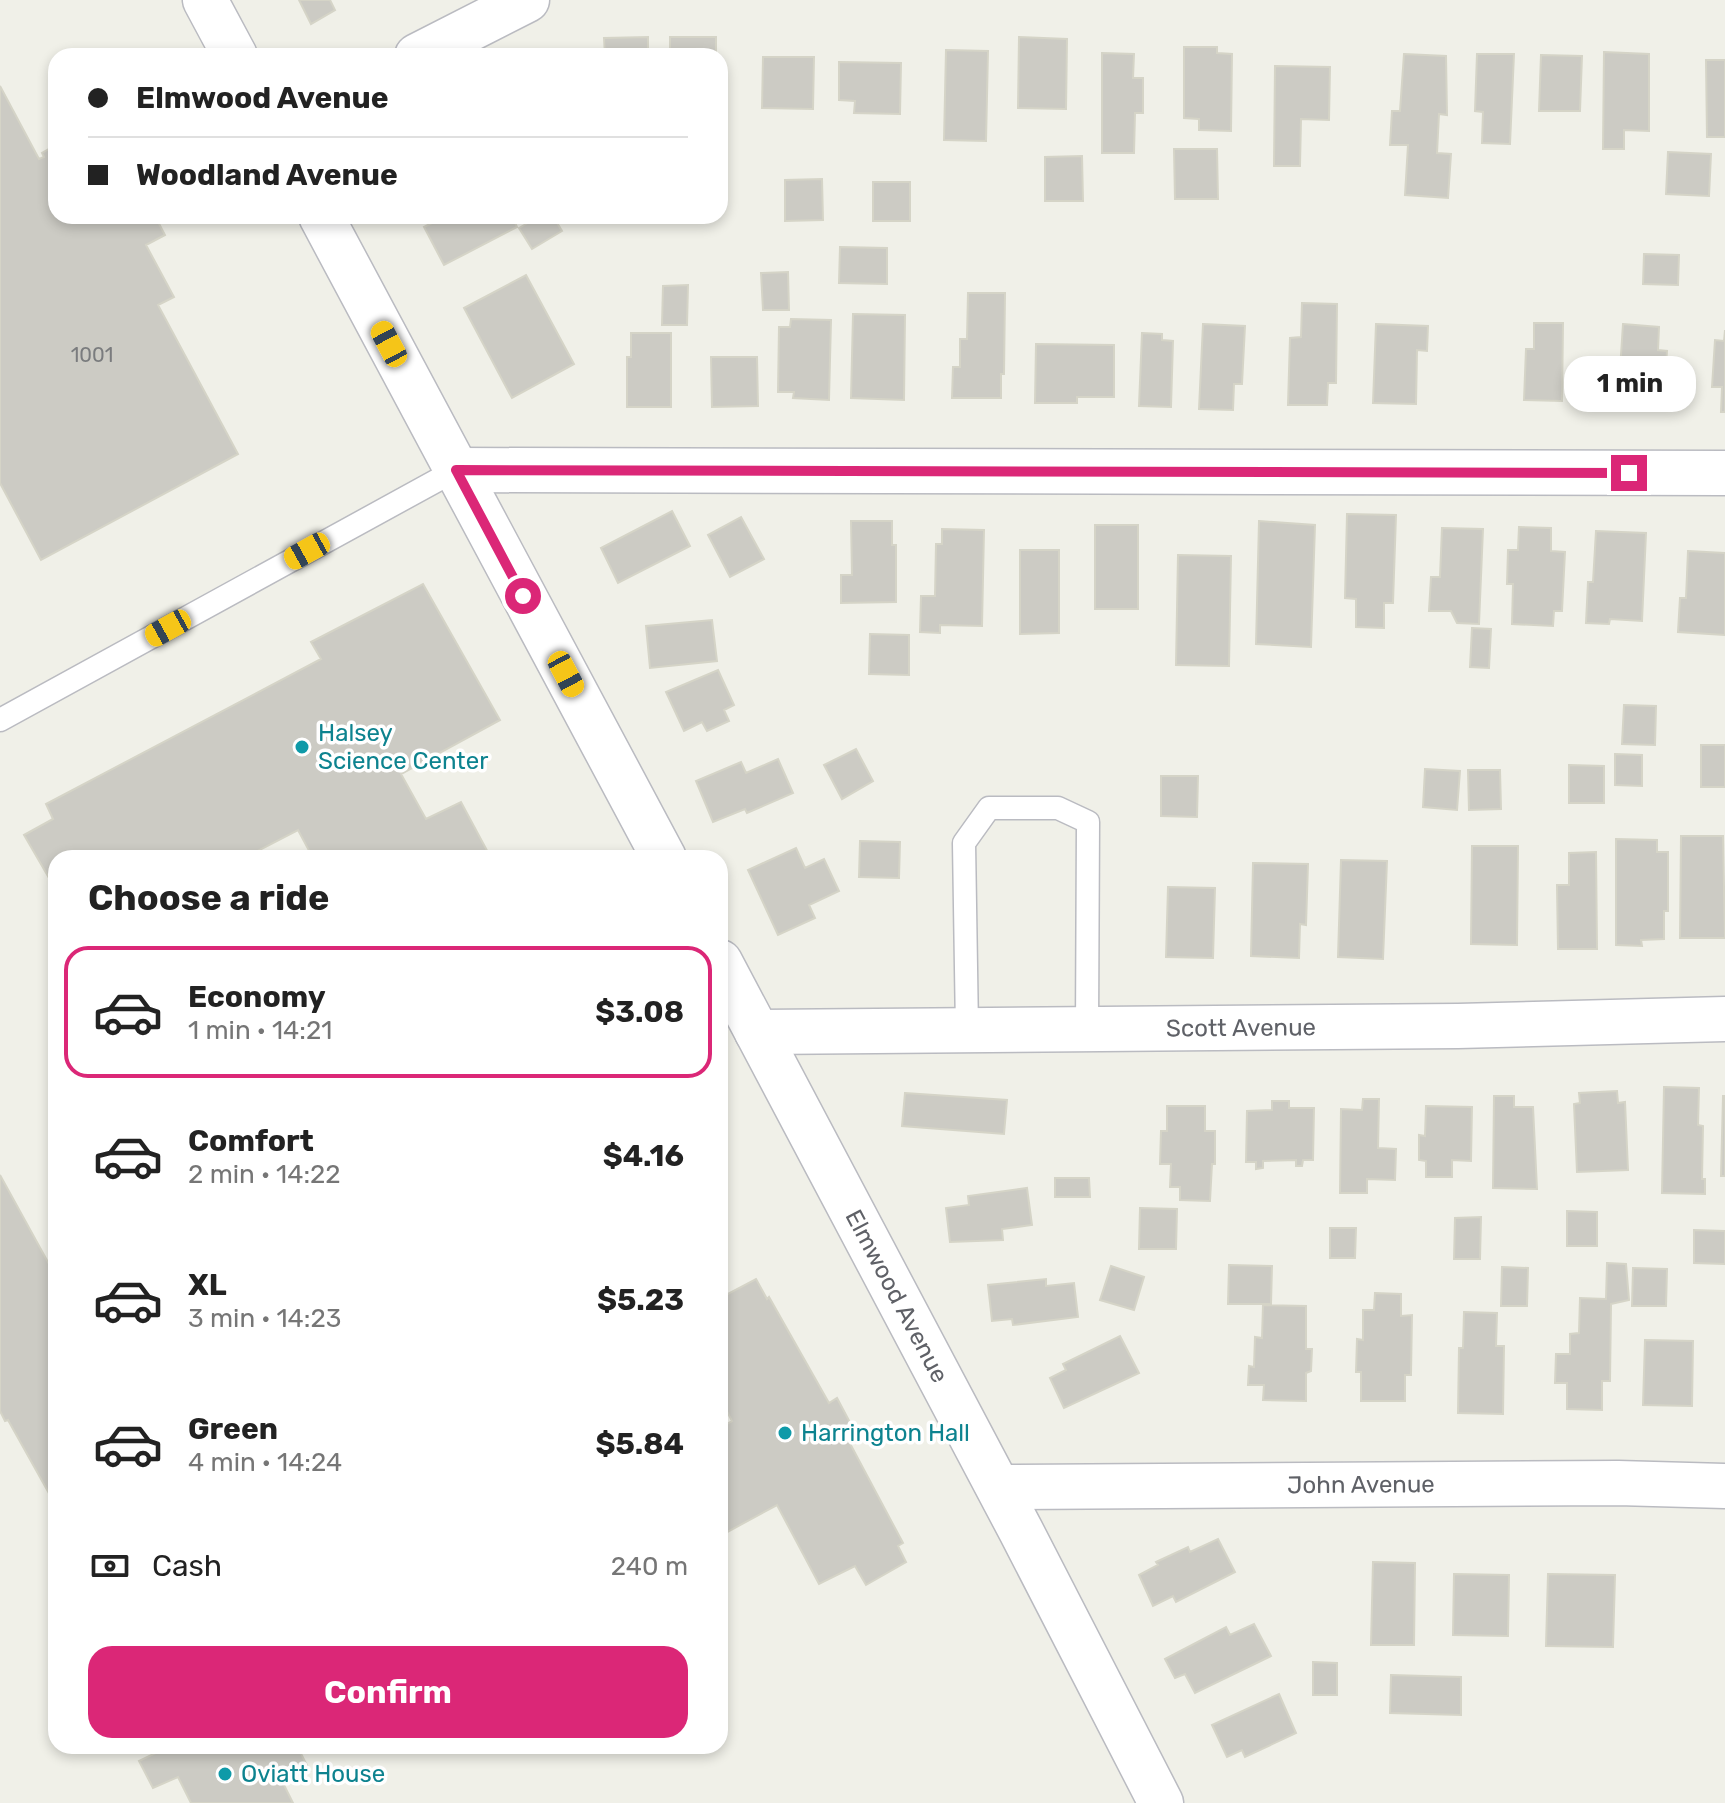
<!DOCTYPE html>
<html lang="en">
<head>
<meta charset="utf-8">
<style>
	body { margin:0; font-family:Rubik,sans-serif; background:#f2f2f2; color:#222; height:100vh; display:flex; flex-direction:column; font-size:30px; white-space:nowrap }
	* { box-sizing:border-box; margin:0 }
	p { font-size:26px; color:#767676 }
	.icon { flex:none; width:44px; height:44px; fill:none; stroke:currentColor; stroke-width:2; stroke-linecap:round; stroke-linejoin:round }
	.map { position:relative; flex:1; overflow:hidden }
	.panel { position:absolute; left:48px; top:850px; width:680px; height:904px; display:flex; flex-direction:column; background:#fff; border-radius:24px; box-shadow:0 4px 12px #0003 }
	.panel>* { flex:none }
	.banner { position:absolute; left:48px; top:48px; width:680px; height:176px; border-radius:24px; box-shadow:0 4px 12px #0003; display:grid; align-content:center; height:176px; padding:0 40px; background:#fff }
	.end { position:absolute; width:36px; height:36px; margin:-18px; border:10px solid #db2777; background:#fff; box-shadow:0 0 0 4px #fff }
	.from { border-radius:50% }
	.bubble { position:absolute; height:56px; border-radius:24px; background:#fff; box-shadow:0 4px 12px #0003; font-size:26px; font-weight:700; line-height:56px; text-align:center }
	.car { position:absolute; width:24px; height:48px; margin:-24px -12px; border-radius:10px; box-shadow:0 0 6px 2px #0007; background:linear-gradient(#f5c518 24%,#345 0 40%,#f5c518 0 76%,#345 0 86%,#f5c518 0) }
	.banner b { display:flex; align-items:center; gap:28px; height:76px; font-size:30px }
	.banner b+b { border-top:2px solid #e0e0e0 }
	.banner i { width:20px; height:20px; background:#222 }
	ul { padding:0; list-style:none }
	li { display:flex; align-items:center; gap:24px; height:132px; margin:0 16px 12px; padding:0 24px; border:4px solid transparent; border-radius:24px }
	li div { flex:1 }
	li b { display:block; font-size:30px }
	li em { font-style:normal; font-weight:700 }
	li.on { border-color:#db2777 }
	li>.icon { width:72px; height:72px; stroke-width:1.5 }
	h2 { padding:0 40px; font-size:36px; line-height:96px }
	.pay { display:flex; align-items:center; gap:20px; height:88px; padding:0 40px; font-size:30px }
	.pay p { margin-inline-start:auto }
	.button { display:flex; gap:16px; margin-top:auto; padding:16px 40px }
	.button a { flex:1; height:92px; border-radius:24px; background:#db2777; color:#fff; font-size:32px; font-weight:700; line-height:92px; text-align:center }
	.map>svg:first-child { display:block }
	.building { fill:#cccbc4; stroke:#d5d4c7; stroke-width:2 }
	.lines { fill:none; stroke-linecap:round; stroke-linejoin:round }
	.service-casing { stroke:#babbc1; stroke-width:25 }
	.minor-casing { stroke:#babbc1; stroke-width:47 }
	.service { stroke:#fff; stroke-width:22 }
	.minor { stroke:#fff; stroke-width:44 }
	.route { stroke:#db2777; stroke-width:10 }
	.culture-dot { fill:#0f9aa8; stroke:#fff; stroke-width:3 }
	.labels { text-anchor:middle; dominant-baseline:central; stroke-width:7; stroke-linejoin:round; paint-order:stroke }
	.number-label { font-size:20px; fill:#7a7c7e }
	.culture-label { font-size:24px; fill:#0d838f; stroke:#fff; text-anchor:start }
	.street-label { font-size:24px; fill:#5f6167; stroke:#fff }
</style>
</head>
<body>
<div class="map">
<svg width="1725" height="1803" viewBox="0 0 1725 1803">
	<rect width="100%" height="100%" fill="#f0f0e8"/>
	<path class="building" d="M299,0H330L335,10L311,24Z
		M648,37V56H605L604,38Z
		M670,37H716V56H670Z
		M1019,37L1067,39L1066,109L1018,108Z
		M1184,47H1217V53L1232,54L1231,131L1199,130V119L1184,118Z
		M946,50L988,51L986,141L944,140Z
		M1604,52L1649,54V131L1624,130V149H1603Z
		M1102,53L1134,54L1133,78H1143V113H1135L1134,153H1102Z
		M1404,54L1446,56L1447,115L1439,114L1437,153L1451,154L1448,198L1405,195L1408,145H1390L1392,111H1400Z
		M1477,54H1514L1510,144L1482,143L1483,112L1475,111Z
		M1541,55L1582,56L1580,111H1539Z
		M763,57H814L813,109L762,108Z
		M1706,60H1725V137H1707Z
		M839,62L901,63L900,114L854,113L855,101L839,100Z
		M1275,66L1330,67L1329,120L1301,119L1300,166H1274Z
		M0,86L39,159L44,157L42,153L56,145V216H155L165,235L146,245L174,297L158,305L238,454L41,560L0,483Z
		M1174,149H1217L1218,199H1175Z
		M1668,152L1711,154L1709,196L1666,194Z
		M1082,156L1083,201H1045V157Z
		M822,179L823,220L785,221V180Z
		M873,182H910V221H873Z
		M445,216H512L517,227L444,265L424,227Z
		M540,216H553L562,231L532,249L519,228Z
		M840,247L887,248V284L839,283Z
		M1644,254L1679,255L1678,285L1643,284Z
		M788,272L789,310H763L761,273Z
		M526,275L574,364L512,398L464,308Z
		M688,285L687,325H662L663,286Z
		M968,293H1005L1004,374H1001V398H952L953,367H960V339H967Z
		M1302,303L1337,304L1336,383H1328L1327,405H1288L1290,338L1301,337Z
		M853,314L905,315L904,400L851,398Z
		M791,319L831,320L829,400L793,398L794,392H778L779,327H790Z
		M1534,323H1563L1562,401L1524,400L1526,349H1534Z
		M1203,324L1245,326L1242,384H1234L1233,410L1199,409Z
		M1376,324L1428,326L1427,351L1417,350L1416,404L1373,403Z
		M1623,324L1659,327L1658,350L1667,351L1663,405L1618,401Z
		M1725,330V412H1721L1722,387H1712L1715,340L1724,341Z
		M631,333H671V407H627V357H631Z
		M1142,333L1162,334V340L1173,341L1171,407L1139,406Z
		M1036,344L1114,345V397H1077V403H1035Z
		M711,357H757L758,406L712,407Z
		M672,511L690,546L618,583L601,548Z
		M1347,514L1396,515L1393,603H1384V628L1356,627V599L1345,598Z
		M741,517L764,559L730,577L708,535Z
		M851,521H892V545H896V602L841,603V575H852Z
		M1259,521L1315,525L1311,647L1256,644Z
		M1095,525H1138V609H1095Z
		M1519,527L1551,528V551L1565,552L1562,611H1554L1553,626L1512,624L1513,584H1507L1508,550H1518Z
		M1442,528L1483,529L1479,624L1457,623L1451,611H1429L1431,577H1440Z
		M942,529L984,530L982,626L940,625V633L920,632L921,596H935L936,544H942Z
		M1596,531L1646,533L1642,621L1610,619L1609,624L1586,623L1588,582H1593Z
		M1020,550H1059V633L1020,634Z
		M1688,551L1725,553V635L1678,632L1680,598H1686Z
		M1178,555L1231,556L1229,666L1176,665Z
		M423,584L500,720L401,774L426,819L461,802L491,858H313L298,830L244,858H56V890L24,835L53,819L46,804L321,659L311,642Z
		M712,620L717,661L650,668L646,626Z
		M1472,628L1491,629L1489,668L1470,667Z
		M870,634L909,635V675L869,674Z
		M718,670L734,705L724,710L729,721L707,731L702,722L684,731L666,692Z
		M1624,705L1656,706L1655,745L1622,744Z
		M1701,745H1725V787H1701Z
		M856,749L873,781L842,799L824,765Z
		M1615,754L1642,755V786L1615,785Z
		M778,759L793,793L747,813L745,809L713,822L696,781L741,762L746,773Z
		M1569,765L1604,766V803H1569Z
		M1425,769L1460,771L1457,810L1423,807Z
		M1468,770H1500L1501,809L1469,810Z
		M1161,776H1198L1197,817L1161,816Z
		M1681,836H1723L1725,938H1680Z
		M1616,839L1657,840V852H1668V911H1664V939L1641,940L1642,946L1616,945Z
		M860,841L900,842L899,878L859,877Z
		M1472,846H1518L1517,945L1471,944Z
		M796,848L805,868L824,859L839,891L809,905L815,918L778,935L748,870Z
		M1596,852L1597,949H1558L1557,885H1569V853Z
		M1341,860L1387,861L1383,959L1338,957Z
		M1253,863L1308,864L1306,925L1300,924L1299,958L1251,956Z
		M1168,887L1215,888L1213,958L1166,957Z
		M1664,1087L1699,1088L1698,1125L1703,1126L1702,1179H1705V1194L1662,1193Z
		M1617,1091L1618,1103L1625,1102L1628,1170L1577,1172L1574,1104L1580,1103L1579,1093Z
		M905,1093L1007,1100L1004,1134L902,1126Z
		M1494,1096H1514V1107H1533L1537,1189L1493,1188Z
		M1723,1096H1725V1176H1721Z
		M1363,1099H1379L1378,1148L1396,1149L1395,1180L1367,1179V1193H1340L1341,1109L1362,1110Z
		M1272,1101H1289V1108H1314L1313,1160H1303L1302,1166H1296V1160L1263,1161V1168L1256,1169V1162H1246L1247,1111L1272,1110Z
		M1167,1106H1205V1131H1215V1164H1212L1210,1201L1180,1200V1187H1170L1171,1164H1160L1161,1131H1167Z
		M1426,1106L1472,1107L1471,1161L1452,1160V1177H1426V1161L1419,1160V1135L1425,1136Z
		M0,1175L49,1264L56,1260V1506L8,1420L5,1421L0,1411Z
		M1055,1178H1089L1090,1197H1055Z
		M1027,1188L1032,1225L1002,1229L1003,1240L950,1242L946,1208L969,1205L968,1196Z
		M1140,1208L1177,1209L1176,1249H1139Z
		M1567,1211L1597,1212V1246H1567Z
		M1481,1217L1480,1259H1454L1455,1218Z
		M1330,1228H1356L1355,1258H1330Z
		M1694,1230L1725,1231V1264L1694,1263Z
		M1607,1263L1626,1264L1629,1300L1611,1304L1610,1381H1602V1410L1567,1409V1383H1555L1556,1354H1570V1334L1579,1333L1580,1298L1606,1299Z
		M1229,1265L1272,1266L1271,1304H1228Z
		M1111,1266L1144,1277L1134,1310L1100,1300Z
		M1502,1267L1528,1268L1527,1306H1501Z
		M1633,1268L1667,1269L1666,1306H1632Z
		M756,1279L767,1299L769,1297L829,1403L837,1398L854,1430L846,1436L903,1543L898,1546L906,1562L866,1585L855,1566L819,1584L777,1505L720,1536V1428L732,1421L720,1398V1323L723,1322L720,1298Z
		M1046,1279V1286L1074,1283L1078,1317L1013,1325L1012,1319L992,1321L988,1285Z
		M1375,1293L1401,1294V1316L1412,1315L1411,1375H1405V1401H1361V1372H1356L1357,1339L1363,1340V1310H1374Z
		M1263,1305L1306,1306V1349H1312L1311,1371L1306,1373V1401L1263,1400L1264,1385H1248L1249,1366L1254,1367L1255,1337L1262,1338Z
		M1464,1312L1497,1313L1496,1346H1504L1503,1414L1458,1413L1459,1348H1463Z
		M1120,1336L1139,1373L1064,1408L1050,1378L1066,1370L1063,1364Z
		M1645,1340L1693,1341L1692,1406L1643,1405Z
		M1218,1539L1235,1572L1176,1602L1173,1596L1153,1606L1139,1575L1158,1565L1156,1562L1188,1547L1190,1552Z
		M1373,1562L1415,1563L1414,1645H1371Z
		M1454,1574L1509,1575L1508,1636L1453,1635Z
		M1548,1574L1615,1575L1613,1647L1546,1646Z
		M1254,1624L1271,1656L1195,1693L1185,1674L1175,1678L1165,1659L1226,1627L1230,1635Z
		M1313,1662L1337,1663V1695H1313Z
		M1391,1675L1461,1677V1715L1390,1713Z
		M1279,1694L1296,1733L1245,1757L1242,1750L1227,1757L1212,1725Z
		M170,1746H297L310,1771L283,1783L293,1803H191L178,1777L153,1788L139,1761Z"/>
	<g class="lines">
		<defs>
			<path id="service" d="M0,720L456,470
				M967,1030L964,843L989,808H1058L1088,822L1087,1029"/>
			<g id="minor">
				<path d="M205,0L235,56"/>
				<path d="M417,56L527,0"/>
				<path d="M321,216L664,858"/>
				<path d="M456,470L1725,473"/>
				<path id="s1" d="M720,962L1021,1531L1161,1803"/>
				<path id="s2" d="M757,1032L1458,1026L1725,1019"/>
				<path id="s3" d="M999,1487L1618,1483L1725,1486"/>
			</g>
		</defs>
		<use href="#service" class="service-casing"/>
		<use href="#minor" class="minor-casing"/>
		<use href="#service" class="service"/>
		<use href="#minor" class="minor"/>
	</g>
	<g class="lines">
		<path class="route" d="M523,596L456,470L1629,473"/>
	</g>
	<g class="culture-dot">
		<circle cx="302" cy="747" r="8"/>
		<circle cx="785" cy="1433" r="8"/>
		<circle cx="225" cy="1774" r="8"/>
	</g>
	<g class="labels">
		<g class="number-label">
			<text x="92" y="355">1001</text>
		</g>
		<g class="culture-label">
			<text x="318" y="733">Halsey<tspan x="318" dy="28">Science Center</tspan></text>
			<text x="801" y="1433">Harrington Hall</text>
			<text x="241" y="1774">Oviatt House</text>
		</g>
		<g class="street-label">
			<text stroke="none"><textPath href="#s2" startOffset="484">Scott Avenue</textPath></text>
			<text stroke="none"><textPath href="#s1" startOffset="378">Elmwood Avenue</textPath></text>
			<text stroke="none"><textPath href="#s3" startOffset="362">John Avenue</textPath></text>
		</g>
	</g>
</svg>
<i class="end from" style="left:523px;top:596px"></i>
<i class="end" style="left:1629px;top:473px"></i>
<div class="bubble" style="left:1564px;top:356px;width:132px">1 min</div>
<i class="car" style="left:389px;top:344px;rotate:332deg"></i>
<i class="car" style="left:307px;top:551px;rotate:241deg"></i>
<i class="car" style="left:168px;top:628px;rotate:241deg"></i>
<i class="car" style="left:566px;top:674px;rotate:152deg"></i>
<div class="banner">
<b><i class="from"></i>Elmwood Avenue</b>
<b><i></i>Woodland Avenue</b>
</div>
<section class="panel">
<h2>Choose a ride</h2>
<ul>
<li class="on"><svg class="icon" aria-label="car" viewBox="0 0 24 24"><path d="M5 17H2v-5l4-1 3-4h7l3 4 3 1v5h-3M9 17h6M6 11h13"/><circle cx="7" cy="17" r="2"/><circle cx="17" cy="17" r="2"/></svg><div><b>Economy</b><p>1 min · 14:21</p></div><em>$3.08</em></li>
<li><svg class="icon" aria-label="car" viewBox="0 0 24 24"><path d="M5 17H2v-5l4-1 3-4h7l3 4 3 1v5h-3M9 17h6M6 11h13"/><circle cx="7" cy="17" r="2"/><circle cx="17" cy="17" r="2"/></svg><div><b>Comfort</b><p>2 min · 14:22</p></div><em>$4.16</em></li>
<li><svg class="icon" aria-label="car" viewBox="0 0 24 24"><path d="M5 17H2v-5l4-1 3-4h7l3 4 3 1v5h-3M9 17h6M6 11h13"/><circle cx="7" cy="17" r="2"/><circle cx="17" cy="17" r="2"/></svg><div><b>XL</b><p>3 min · 14:23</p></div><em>$5.23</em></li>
<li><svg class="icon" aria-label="car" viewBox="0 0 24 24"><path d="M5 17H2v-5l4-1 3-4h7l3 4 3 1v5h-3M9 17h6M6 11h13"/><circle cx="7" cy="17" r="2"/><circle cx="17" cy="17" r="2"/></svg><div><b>Green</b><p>4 min · 14:24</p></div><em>$5.84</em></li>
</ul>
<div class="pay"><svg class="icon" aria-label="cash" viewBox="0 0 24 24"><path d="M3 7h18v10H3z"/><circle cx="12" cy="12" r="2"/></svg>Cash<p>240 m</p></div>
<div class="button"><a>Confirm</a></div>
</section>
</div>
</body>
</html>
